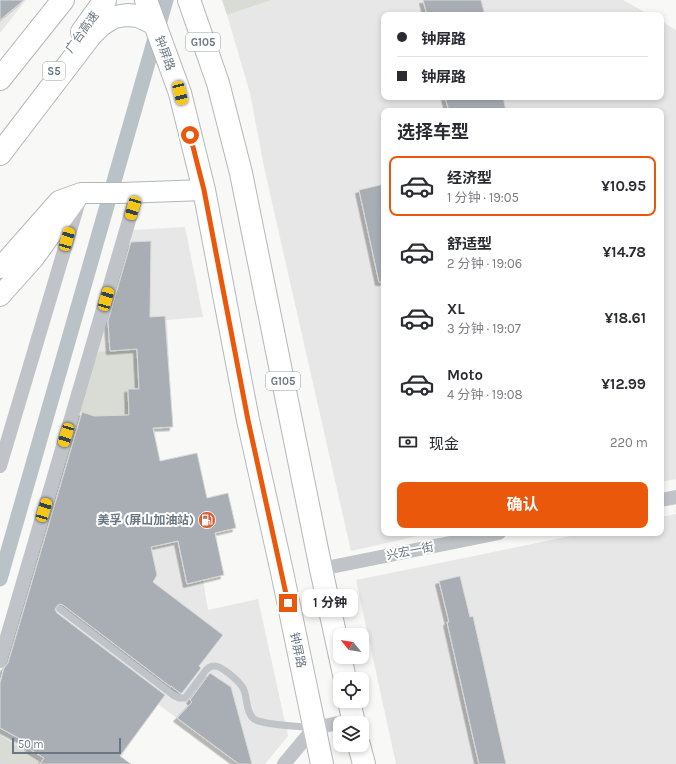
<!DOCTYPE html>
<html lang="zh">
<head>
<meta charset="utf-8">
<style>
	body { margin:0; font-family:Karla,"Noto Sans SC",sans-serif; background:#f7f7f7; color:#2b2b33; height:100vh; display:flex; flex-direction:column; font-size:15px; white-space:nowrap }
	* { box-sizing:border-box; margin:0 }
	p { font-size:13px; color:#7c7c81 }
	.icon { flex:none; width:22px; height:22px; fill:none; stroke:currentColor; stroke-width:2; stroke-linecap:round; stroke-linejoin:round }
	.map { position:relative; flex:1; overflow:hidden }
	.details { position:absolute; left:381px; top:108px; width:283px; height:428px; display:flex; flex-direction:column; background:#fff; border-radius:8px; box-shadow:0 2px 6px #0003 }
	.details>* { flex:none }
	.guide { position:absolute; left:381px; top:12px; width:283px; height:88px; border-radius:8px; box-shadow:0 2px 6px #0003; display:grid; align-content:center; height:88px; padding:0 16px; background:#fff }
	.needle { width:26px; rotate:300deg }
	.fabs { position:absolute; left:333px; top:628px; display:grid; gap:8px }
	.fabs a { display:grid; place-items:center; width:36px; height:36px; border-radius:8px; background:#fff; box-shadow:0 2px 6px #0003; font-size:20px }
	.scale { position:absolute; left:12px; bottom:10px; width:109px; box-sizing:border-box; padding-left:4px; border:2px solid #6a7783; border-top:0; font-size:11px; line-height:14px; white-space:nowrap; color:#6a7783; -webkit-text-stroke:3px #fff; paint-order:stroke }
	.end { position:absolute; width:18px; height:18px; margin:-9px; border:5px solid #ea580c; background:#fff; box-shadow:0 0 0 2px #fff }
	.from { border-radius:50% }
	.bubble { position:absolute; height:28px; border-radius:8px; background:#fff; box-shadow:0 2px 6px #0003; font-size:13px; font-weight:700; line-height:28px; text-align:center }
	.car { position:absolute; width:12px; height:24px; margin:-12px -6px; border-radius:5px; box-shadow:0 0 3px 1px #0007; background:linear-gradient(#f5c518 24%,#345 0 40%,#f5c518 0 76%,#345 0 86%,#f5c518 0) }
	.guide b { display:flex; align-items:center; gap:14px; height:38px; font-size:15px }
	.guide b+b { border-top:1px solid #e1e1e2 }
	.guide i { width:10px; height:10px; background:#2b2b33 }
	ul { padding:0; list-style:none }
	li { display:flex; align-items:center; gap:12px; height:60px; margin:0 8px 6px; padding:0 8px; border:2px solid transparent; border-radius:8px }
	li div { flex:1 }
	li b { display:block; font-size:15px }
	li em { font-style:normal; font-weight:700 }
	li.current { border-color:#ea580c }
	li>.icon { width:36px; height:36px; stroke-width:1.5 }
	h2 { padding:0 16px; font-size:18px; line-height:48px }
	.pay { display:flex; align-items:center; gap:10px; height:44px; padding:0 16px; font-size:15px }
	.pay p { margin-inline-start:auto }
	.primary-button { display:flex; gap:8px; margin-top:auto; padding:8px 16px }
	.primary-button a { flex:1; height:46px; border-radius:8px; background:#ea580c; color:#fff; font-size:16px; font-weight:700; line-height:46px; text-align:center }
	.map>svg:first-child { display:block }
	.built { fill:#e6e7e6 }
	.green { fill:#d8dcd5 }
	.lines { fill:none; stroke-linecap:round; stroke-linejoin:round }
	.canal { stroke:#b9c3c7; stroke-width:15 }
	.building { fill:#a8aeb4; stroke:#d9dad8; filter:url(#shadow) }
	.secondary-casing { stroke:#b2b7bb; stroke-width:22 }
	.highway-casing { stroke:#b3b7ba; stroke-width:24 }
	.lane { stroke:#c0c3c7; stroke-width:7 }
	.street { stroke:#c0c3c7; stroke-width:14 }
	.secondary { stroke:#fff; stroke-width:20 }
	.highway { stroke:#fff; stroke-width:22 }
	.route { stroke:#ea580c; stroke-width:5 }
	.labels { text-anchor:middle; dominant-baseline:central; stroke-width:4; stroke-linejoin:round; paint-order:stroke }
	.shield { fill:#fff; stroke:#97a0a8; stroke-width:1 }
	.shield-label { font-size:11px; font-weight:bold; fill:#6a7783 }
	.street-label { font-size:12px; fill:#6a7783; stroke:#fff }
	.poi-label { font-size:12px; font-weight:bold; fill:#6a7783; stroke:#fff; text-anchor:end }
</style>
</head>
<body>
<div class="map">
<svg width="676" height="764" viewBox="0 0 676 764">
	<defs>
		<filter id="shadow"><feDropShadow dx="-3.5" dy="3.5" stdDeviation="0" flood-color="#0004"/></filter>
	</defs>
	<rect width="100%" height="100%" fill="#f8f8f6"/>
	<path class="built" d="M0,0H26L0,33Z
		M272,0H623L650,15H384V97H661V21L676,30V479L661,482V111H384V533H431L351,551L264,167L250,93L227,15Z
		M185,227L203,317L167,320L170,388L173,427L154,428L160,461L187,584L203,580L208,610L258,599L288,736L265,764H239L158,704L121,757L48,764L0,735V683L131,230Z
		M676,514V764H396L356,580L479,555L585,533H661V517Z"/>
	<path class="green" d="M222,0H272L227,15Z
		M137,349L139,389H128L129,415L94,416L79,411L96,352Z
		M0,735L42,761L48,764H0Z"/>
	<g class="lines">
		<path class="canal" d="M0,579L166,0"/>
	</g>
	<path class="building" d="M0,0H24L0,20Z
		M423,0H481L485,15H427Z
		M445,97H503L506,111H449Z
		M384,184V282H379L359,190Z
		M151,241L150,317L165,316L173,427L153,428L160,461L197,453L207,498L228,493L236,528L215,533L224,575L187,584L178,541L151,547L157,575L153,582L223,635L199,666L201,668L182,693H180L171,686V687L63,605L60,604L58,605L55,609L57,613L165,695L120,756L131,764H40L44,758L31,750L26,742L0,728V683L4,668L8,663L82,412L94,416L129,415L128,389H139L137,349L110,351L108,321L131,242Z
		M460,576L470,617L473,616L506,764H479L447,622H449L439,581Z
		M210,673L231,687L252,764H239L177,718L192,702L190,700Z"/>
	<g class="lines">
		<defs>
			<path id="secondary" d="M0,268L59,201L81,193H122L204,190
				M0,296L34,258L77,198"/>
			<path id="highway" d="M146,0L180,93L204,190L248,420L282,572L322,764
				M189,0L218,83L241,173L321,569L345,679
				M82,32L105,0
				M0,79L63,0
				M0,154L91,35L101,25L114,17L127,15L138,16L153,23
				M349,701L354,723
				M359,745L364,764"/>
		</defs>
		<use href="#secondary" class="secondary-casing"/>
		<use href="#highway" class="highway-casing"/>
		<path class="lane" d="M60,609L173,695L179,698H185L206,670C208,668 211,666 214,666C221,665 239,681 243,688C248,697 245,712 254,719C262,725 301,726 312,728"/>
		<path class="street" d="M0,466L78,204
			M661,500L676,497
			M321,569L499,533
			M0,661L137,193
			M284,764L314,728L353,720"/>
		<use href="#secondary" class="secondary"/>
		<use href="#highway" class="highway"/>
	</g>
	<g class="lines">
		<path class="route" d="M190,135L204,190L248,420L288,603"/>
	</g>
	<defs>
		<symbol id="fuel-disc" viewBox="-11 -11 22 22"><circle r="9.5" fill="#d2623b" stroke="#fff"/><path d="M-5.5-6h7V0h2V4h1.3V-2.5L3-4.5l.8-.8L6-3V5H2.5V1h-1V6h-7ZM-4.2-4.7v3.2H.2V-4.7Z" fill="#fff"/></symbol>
	</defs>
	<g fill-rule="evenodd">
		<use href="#fuel-disc" x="197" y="510" width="20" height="20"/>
	</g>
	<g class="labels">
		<g class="shield">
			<rect x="186" y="33" width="34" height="18" rx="3"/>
			<rect x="43" y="62" width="22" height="18" rx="3"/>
			<rect x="266" y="372" width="34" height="18" rx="3"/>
		</g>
		<g class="shield-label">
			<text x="203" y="42">G105</text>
			<text x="54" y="71">S5</text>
			<text x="283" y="381">G105</text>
		</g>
		<g class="street-label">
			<text transform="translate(82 32) rotate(-54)">广台高速</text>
			<text transform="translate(165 53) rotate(70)">钟屏路</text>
			<text transform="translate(410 551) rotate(-11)">兴宏一街</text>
			<text transform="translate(298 650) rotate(78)">钟屏路</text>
		</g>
		<g class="poi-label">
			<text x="194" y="520">美孚 (屏山加油站)</text>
		</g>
	</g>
</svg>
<div class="fabs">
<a><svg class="needle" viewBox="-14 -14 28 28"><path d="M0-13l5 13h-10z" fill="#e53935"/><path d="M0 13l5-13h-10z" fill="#7c7c81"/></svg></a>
<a><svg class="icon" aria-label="locate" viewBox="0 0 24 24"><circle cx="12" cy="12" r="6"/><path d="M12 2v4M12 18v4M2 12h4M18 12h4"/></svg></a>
<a><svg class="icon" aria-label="layers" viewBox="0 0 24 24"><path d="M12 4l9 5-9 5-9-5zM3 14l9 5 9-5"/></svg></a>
</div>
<div class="scale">50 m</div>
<i class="end from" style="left:190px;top:135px"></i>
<i class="end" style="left:288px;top:603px"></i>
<div class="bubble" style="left:302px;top:589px;width:56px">1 分钟</div>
<i class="car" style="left:180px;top:93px;rotate:166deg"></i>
<i class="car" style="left:133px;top:208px;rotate:196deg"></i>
<i class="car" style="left:67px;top:239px;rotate:16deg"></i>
<i class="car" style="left:106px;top:299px;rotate:16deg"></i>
<i class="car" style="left:66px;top:435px;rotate:197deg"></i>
<i class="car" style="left:44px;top:510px;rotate:17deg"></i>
<div class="guide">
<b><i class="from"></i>钟屏路</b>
<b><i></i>钟屏路</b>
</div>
<section class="details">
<h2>选择车型</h2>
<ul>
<li class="current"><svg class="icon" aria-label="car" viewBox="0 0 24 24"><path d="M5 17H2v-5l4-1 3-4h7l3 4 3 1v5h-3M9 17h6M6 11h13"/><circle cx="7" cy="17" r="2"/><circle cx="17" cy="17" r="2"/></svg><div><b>经济型</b><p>1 分钟 · 19:05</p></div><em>¥10.95</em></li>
<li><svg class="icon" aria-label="car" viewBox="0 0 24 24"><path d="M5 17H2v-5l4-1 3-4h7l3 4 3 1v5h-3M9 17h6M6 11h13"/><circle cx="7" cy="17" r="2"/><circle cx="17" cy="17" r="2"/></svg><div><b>舒适型</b><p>2 分钟 · 19:06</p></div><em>¥14.78</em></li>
<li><svg class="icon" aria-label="car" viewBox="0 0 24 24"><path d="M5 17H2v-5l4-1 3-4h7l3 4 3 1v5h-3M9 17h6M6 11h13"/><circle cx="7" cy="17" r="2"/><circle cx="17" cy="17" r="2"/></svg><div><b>XL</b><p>3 分钟 · 19:07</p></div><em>¥18.61</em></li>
<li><svg class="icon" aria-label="car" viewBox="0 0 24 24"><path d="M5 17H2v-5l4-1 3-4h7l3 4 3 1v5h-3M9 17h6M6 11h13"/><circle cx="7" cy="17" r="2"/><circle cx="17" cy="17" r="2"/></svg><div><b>Moto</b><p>4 分钟 · 19:08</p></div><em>¥12.99</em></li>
</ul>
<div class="pay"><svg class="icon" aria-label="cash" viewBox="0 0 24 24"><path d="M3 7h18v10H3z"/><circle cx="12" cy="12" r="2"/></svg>现金<p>220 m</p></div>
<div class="primary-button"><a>确认</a></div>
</section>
</div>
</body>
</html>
